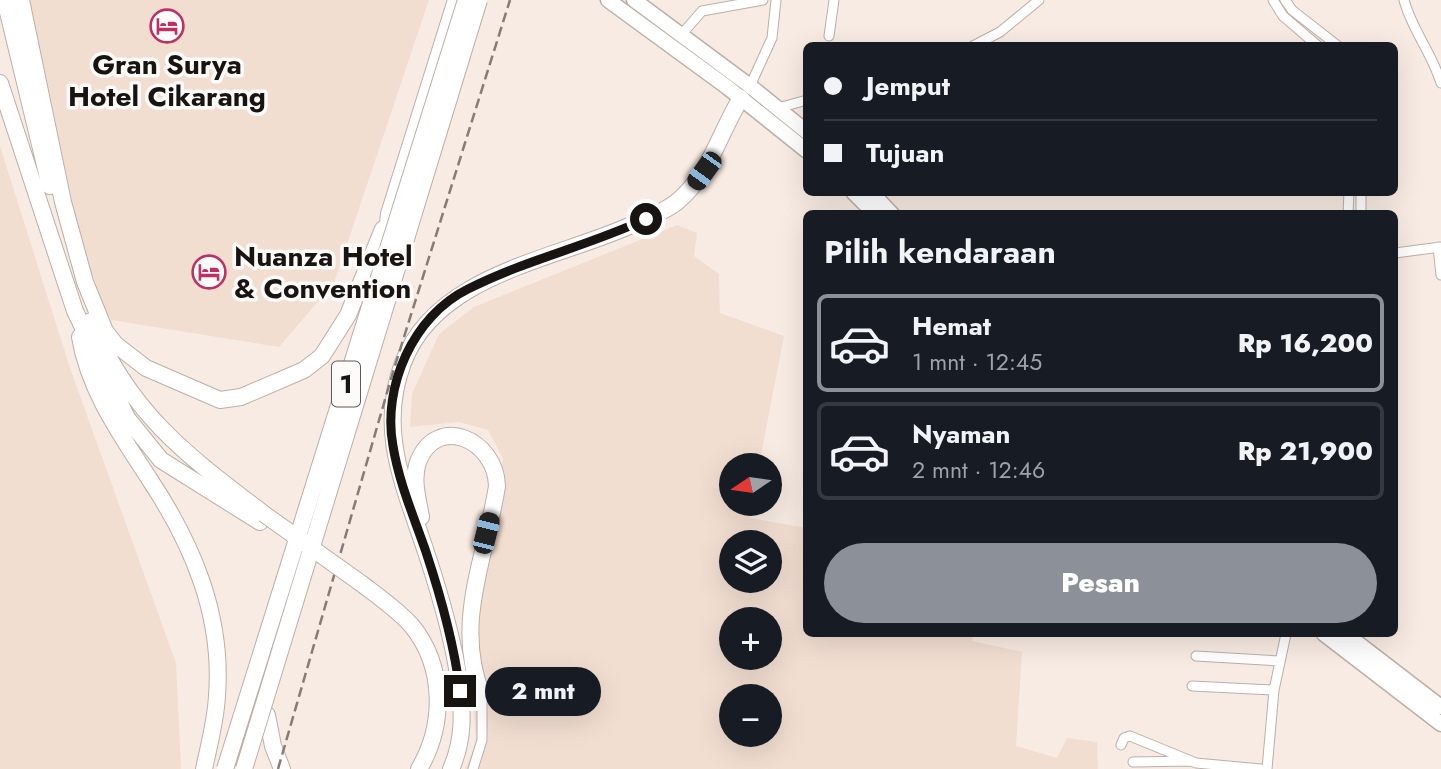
<!DOCTYPE html>
<html lang="id">
<head>
<meta charset="utf-8">
<style>
	body { margin:0; font-family:Jost,sans-serif; background:#20242c; color:#f1f3f6; height:100vh; display:flex; flex-direction:column; font-size:26px; white-space:nowrap }
	* { box-sizing:border-box; margin:0 }
	p { font-size:23px; color:#9ea1a6 }
	.icon { flex:none; width:38px; height:38px; fill:none; stroke:currentColor; stroke-width:2; stroke-linecap:round; stroke-linejoin:round }
	.map { position:relative; flex:1; overflow:hidden }
	.side { position:absolute; left:803px; top:210px; width:595px; height:427px; display:flex; flex-direction:column; background:#171b24; border-radius:10px; box-shadow:0 7px 28px #0002 }
	.side>* { flex:none }
	.banner { position:absolute; left:803px; top:42px; width:595px; height:154px; border-radius:10px; box-shadow:0 7px 28px #0002; display:grid; align-content:center; height:154px; padding:0 21px; background:#171b24 }
	.needle { width:46px; rotate:257deg }
	.buttons { position:absolute; left:719px; top:453px; display:grid; gap:14px }
	.buttons a { display:grid; place-items:center; width:63px; height:63px; border-radius:50%; background:#171b24; box-shadow:0 7px 28px #0002; font-size:35px }
	.end { position:absolute; width:32px; height:32px; margin:-16px; border:9px solid #181411; background:#fff; box-shadow:0 0 0 4px #fff }
	.from { border-radius:50% }
	.bubble { position:absolute; height:49px; border-radius:24px; background:#171b24; box-shadow:0 7px 28px #0002; font-size:23px; font-weight:800; line-height:49px; text-align:center }
	.car { position:absolute; width:21px; height:42px; margin:-21px -10px; border-radius:9px; box-shadow:0 0 5px 2px #0007; background:linear-gradient(#222 24%,#8ab4d8 0 40%,#222 0 76%,#8ab4d8 0 86%,#222 0) }
	.banner b { display:flex; align-items:center; gap:24px; height:66px; font-size:26px }
	.banner b+b { border-top:2px solid #363941 }
	.banner i { width:18px; height:18px; background:#f1f3f6 }
	ul { padding:0; list-style:none }
	li { display:flex; align-items:center; gap:21px; height:98px; margin:0 14px 10px; padding:0 7px; border:4px solid #363941; border-radius:10px }
	li div { flex:1 }
	li b { display:block; font-size:26px }
	li em { font-style:normal; font-weight:800 }
	li.current { border-color:#8c9099 }
	li>.icon { width:63px; height:63px; stroke-width:1.5 }
	h2 { padding:0 21px; font-size:32px; line-height:84px }
	.button { display:flex; gap:14px; margin-top:auto; padding:14px 21px }
	.button a { flex:1; height:80px; border-radius:42px; background:#8c9099; color:#fff; font-size:28px; font-weight:800; line-height:80px; text-align:center }
	.map>svg:first-child { display:block }
	.built { fill:#f2ded1; fill-rule:evenodd }
	.lines { fill:none; stroke-linecap:round; stroke-linejoin:round }
	.minor-casing { stroke:#bbafa7; stroke-width:11 }
	.primary-casing { stroke:#bbafa7; stroke-width:17 }
	.motorway-casing { stroke:#bbafa7; stroke-width:18 }
	.minor { stroke:#fff; stroke-width:9 }
	.primary { stroke:#fff; stroke-width:14 }
	.motorway { stroke:#fff; stroke-width:16 }
	.rail { stroke:#847c76; stroke-width:2.5; stroke-dasharray:10 5; stroke-linecap:butt }
	.motorway-bridge-casing { stroke:#bbafa7; stroke-width:18; stroke-linecap:butt }
	.motorway-bridge { stroke:#fff; stroke-width:16 }
	.route { stroke:#181411; stroke-width:9 }
	.labels { text-anchor:middle; dominant-baseline:central; stroke-width:7; stroke-linejoin:round; paint-order:stroke }
	.shield { fill:#fdfbf9; stroke:#5d5957; stroke-width:2 }
	.shield-label { font-size:26px; font-weight:bold; fill:#181411 }
	.poi-label { font-size:28px; font-weight:bold; fill:#181411; stroke:#fdfbf9 }
</style>
</head>
<body>
<div class="map">
<svg width="1441" height="769" viewBox="0 0 1441 769">
	<rect width="100%" height="100%" fill="#f8ebe3"/>
	<path class="built" d="M28,0H429L334,283L279,347L111,320L101,301L79,232Z
		M0,146L70,368L176,663L181,769H0Z
		M677,225L697,233L694,256L719,274L720,313L784,336L759,465L732,466V504H751L749,518L807,528V634H974L972,641L1022,652L1016,746L1057,758L1067,738L1097,742L1098,769H465L476,743L468,629L503,459L488,430L459,422L410,427L412,394L439,334L474,307ZM732,542H770V581H732ZM732,620H770V658H732ZM732,696H770V735H732Z"/>
	<g class="lines">
		<defs>
			<path id="minor" d="M1273,0L1283,16L1318,46
				M1285,0L1292,10L1338,46
				M1404,0C1412,30 1432,53 1441,83
				M682,34L702,11L763,0
				M829,36L834,0
				M973,46L1000,32L1039,0
				M750,86L772,38L776,0
				M778,108L807,100
				M1348,214L1349,192
				M1361,214V192
				M1438,247L1441,275
				M1395,253L1441,247
				M1196,656L1279,661
				M1192,686L1274,690
				M1121,745L1124,738L1130,736L1196,763L1261,769
				M1133,762L1191,761
				M473,769L482,740V695
				M1267,769L1274,690L1286,634"/>
			<path id="primary" d="M608,0L727,87L807,151
				M634,0L750,86L807,132
				M853,192L875,214
				M871,192L892,214
				M1324,634L1441,724
				M1346,634L1441,707"/>
			<path id="motorway" d="M5,0L50,186
				M21,0L63,202L85,282L105,331L115,344L146,368L220,400L241,397L304,370L322,356L348,315L383,229
				M0,83L75,311L127,418L161,460L260,522
				M386,241L389,214L456,0
				M91,321C130,414 188,456 264,514
				M80,337C89,391 121,435 150,480C193,545 223,616 217,695C216,720 209,745 204,769
				M421,517C418,499 412,480 418,462C437,413 496,440 497,486C486,558 453,623 482,695
				M362,584C379,597 398,610 412,626C445,667 445,725 419,769
				M267,715L273,746L282,769
				M451,769C464,740 463,712 459,681C453,638 440,594 426,552C405,488 377,431 403,363C436,273 559,259 636,223C650,217 666,211 678,201C710,174 720,132 741,98"/>
		</defs>
		<use href="#minor" class="minor-casing"/>
		<use href="#primary" class="primary-casing"/>
		<use href="#motorway" class="motorway-casing"/>
		<use href="#minor" class="minor"/>
		<use href="#primary" class="primary"/>
		<use href="#motorway" class="motorway"/>
		<path class="rail" d="M278,769L393,372L510,0"/>
		<defs>
			<path id="motorway-bridge" d="M264,514L362,584
				M225,769L466,0
				M244,769L479,0"/>
		</defs>
		<use href="#motorway-bridge" class="motorway-bridge-casing"/>
		<use href="#motorway-bridge" class="motorway-bridge"/>
	</g>
	<g class="lines">
		<path class="route" d="M460,691C454,644 441,597 426,552C414,517 399,483 393,446C382,387 413,316 468,289C525,260 588,246 646,219"/>
	</g>
	<defs>
		<symbol id="hotel-ring" viewBox="-11 -11 22 22"><circle r="9.5" fill="#fdfbf9" stroke="#bd3062" stroke-width="1.5"/><path d="M-6-4.5h1.5V1H6V5H4.5V3h-9V5H-6ZM-4 0a1.8 1.8 0 1 1 3.6 0ZM.5 0V-2.5h3Q6-2.5 6 0Z" fill="#bd3062"/></symbol>
	</defs>
	<g fill-rule="evenodd">
		<use href="#hotel-ring" x="148" y="7" width="38" height="38"/>
		<use href="#hotel-ring" x="190" y="253" width="38" height="38"/>
	</g>
	<g class="labels">
		<rect class="shield" x="332" y="361.5" width="28" height="45" rx="5"/>
		<g class="shield-label">
			<text x="346" y="384">1</text>
		</g>
		<g class="poi-label">
			<text x="167" y="64">Gran Surya<tspan x="167" dy="32">Hotel Cikarang</tspan></text>
			<text x="234" y="256" text-anchor="start">Nuanza Hotel<tspan x="234" dy="32">&amp; Convention</tspan></text>
		</g>
	</g>
</svg>
<div class="buttons">
<a><svg class="needle" viewBox="-14 -14 28 28"><path d="M0-13l5 13h-10z" fill="#e53935"/><path d="M0 13l5-13h-10z" fill="#9ea1a6"/></svg></a>
<a><svg class="icon" aria-label="layers" viewBox="0 0 24 24"><path d="M12 4l9 5-9 5-9-5zM3 14l9 5 9-5"/></svg></a>
<a>+</a>
<a>−</a>
</div>
<i class="end from" style="left:646px;top:219px"></i>
<i class="end" style="left:460px;top:691px"></i>
<div class="bubble" style="left:485px;top:667px;width:116px">2 mnt</div>
<i class="car" style="left:704px;top:171px;rotate:216deg"></i>
<i class="car" style="left:486px;top:533px;rotate:14deg"></i>
<div class="banner">
<b><i class="from"></i>Jemput</b>
<b><i></i>Tujuan</b>
</div>
<section class="side">
<h2>Pilih kendaraan</h2>
<ul>
<li class="current"><svg class="icon" aria-label="car" viewBox="0 0 24 24"><path d="M5 17H2v-5l4-1 3-4h7l3 4 3 1v5h-3M9 17h6M6 11h13"/><circle cx="7" cy="17" r="2"/><circle cx="17" cy="17" r="2"/></svg><div><b>Hemat</b><p>1 mnt · 12:45</p></div><em>Rp 16,200</em></li>
<li><svg class="icon" aria-label="car" viewBox="0 0 24 24"><path d="M5 17H2v-5l4-1 3-4h7l3 4 3 1v5h-3M9 17h6M6 11h13"/><circle cx="7" cy="17" r="2"/><circle cx="17" cy="17" r="2"/></svg><div><b>Nyaman</b><p>2 mnt · 12:46</p></div><em>Rp 21,900</em></li>
</ul>
<div class="button"><a>Pesan</a></div>
</section>
</div>
</body>
</html>
